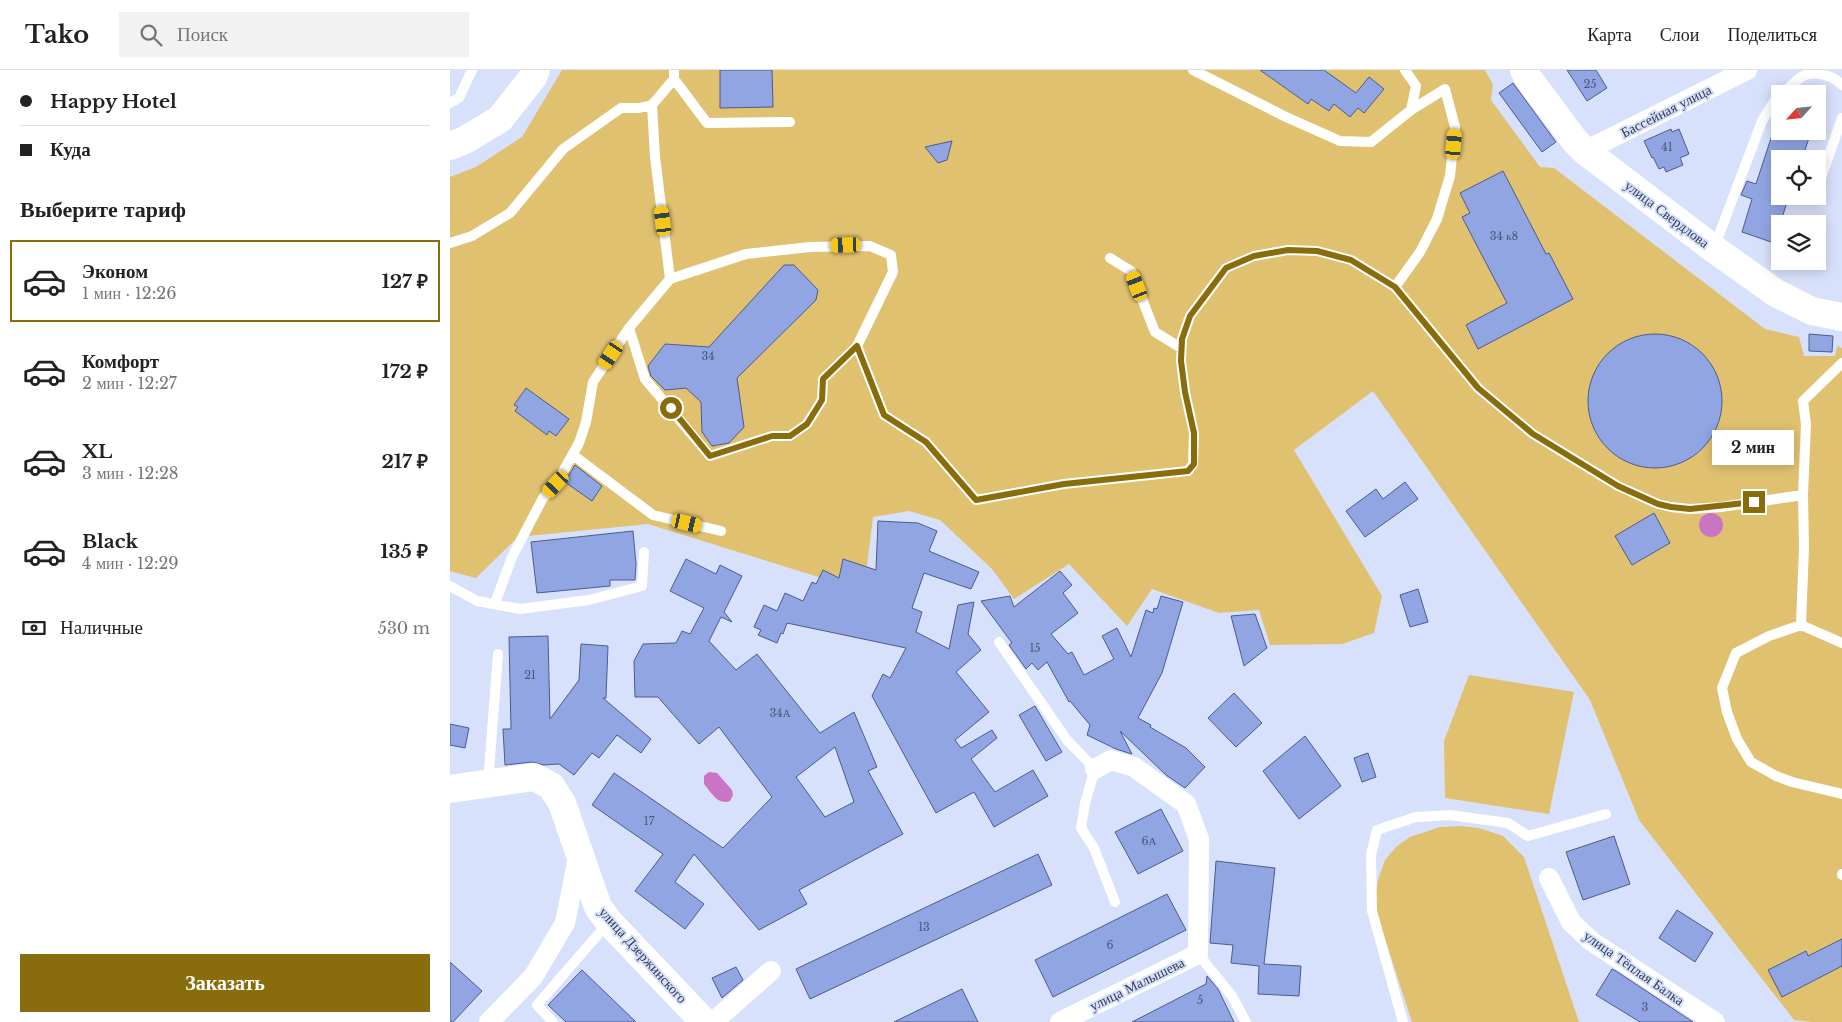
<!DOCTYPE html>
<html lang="ru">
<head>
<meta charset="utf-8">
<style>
	body { margin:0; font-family:"Libre Baskerville",serif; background:#f2f2f2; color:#222; height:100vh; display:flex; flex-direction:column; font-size:19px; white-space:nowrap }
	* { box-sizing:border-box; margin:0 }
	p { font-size:16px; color:#767676 }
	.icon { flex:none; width:28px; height:28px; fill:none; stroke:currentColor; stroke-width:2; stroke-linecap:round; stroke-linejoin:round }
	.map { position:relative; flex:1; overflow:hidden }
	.sheet { display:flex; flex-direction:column; background:#fff; width:450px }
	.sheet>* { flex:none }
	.guide { display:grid; align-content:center; height:110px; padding:0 20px; background:#fff }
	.needle { width:32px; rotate:243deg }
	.tools { position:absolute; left:1321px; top:15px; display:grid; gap:10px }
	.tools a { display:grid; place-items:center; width:55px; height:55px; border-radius:0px; background:#fff; box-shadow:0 2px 12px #0003; font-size:25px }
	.end { position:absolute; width:22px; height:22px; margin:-11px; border:6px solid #896c0c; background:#fff; box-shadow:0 0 0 2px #fff }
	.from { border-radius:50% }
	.bubble { position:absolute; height:35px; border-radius:0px; background:#fff; box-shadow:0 2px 12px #0003; font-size:16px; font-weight:800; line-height:35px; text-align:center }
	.car { position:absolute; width:15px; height:30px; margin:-15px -8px; border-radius:6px; box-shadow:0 0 4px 1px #0007; background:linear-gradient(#f5c518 24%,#345 0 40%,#f5c518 0 76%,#345 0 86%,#f5c518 0) }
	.guide b { display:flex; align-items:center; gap:18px; height:48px; font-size:19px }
	.guide b+b { border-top:1px solid #e0e0e0 }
	.guide i { width:12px; height:12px; background:#222 }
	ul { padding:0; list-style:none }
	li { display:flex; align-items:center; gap:15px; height:82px; margin:0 10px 8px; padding:0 10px; border:2px solid transparent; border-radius:0px }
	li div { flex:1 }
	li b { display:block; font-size:19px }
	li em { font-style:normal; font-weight:800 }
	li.selected { border-color:#896c0c }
	li>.icon { width:45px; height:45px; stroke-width:1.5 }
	h2 { padding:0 20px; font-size:22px; line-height:60px }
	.pay { display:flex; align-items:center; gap:12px; height:55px; padding:0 20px; font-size:19px }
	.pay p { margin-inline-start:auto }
	.cta { display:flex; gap:10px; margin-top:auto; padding:10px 20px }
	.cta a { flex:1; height:58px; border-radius:0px; background:#896c0c; color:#fff; font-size:20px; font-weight:800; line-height:58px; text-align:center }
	header { display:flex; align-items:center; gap:30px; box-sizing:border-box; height:70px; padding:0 25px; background:#fff; border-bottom:1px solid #e0e0e0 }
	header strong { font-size:24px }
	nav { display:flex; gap:28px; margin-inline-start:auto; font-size:18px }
	.search { width:350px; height:45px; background:#f2f2f2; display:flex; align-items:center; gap:12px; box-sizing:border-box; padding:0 18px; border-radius:0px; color:#767676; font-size:19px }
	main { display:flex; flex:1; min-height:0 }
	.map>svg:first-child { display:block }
	.green { fill:#dfc170 }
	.water { fill:#ca74c4 }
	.building { fill:#91a5e2; stroke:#4a5b91; fill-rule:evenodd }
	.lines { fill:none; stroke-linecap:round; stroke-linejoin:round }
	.lane { stroke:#fff; stroke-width:10 }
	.street { stroke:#fff; stroke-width:20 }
	.secondary { stroke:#fff; stroke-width:28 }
	.route { stroke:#896c0c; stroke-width:6 }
	.labels { text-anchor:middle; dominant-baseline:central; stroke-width:4; stroke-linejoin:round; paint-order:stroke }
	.number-label { font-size:11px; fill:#4a5678 }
	.street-label { font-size:14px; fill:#323b54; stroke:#d8e1fb }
</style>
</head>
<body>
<header>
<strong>Tako</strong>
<div class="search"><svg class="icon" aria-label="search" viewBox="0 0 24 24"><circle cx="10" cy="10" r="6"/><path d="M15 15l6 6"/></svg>Поиск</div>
<nav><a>Карта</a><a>Слои</a><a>Поделиться</a></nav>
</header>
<main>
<section class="sheet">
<div class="guide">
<b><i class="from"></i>Happy Hotel</b>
<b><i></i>Куда</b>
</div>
<h2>Выберите тариф</h2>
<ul>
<li class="selected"><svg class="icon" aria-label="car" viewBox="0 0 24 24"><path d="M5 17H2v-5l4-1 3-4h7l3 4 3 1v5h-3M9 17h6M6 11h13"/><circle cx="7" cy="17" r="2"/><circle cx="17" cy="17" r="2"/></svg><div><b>Эконом</b><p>1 мин · 12:26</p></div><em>127 ₽</em></li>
<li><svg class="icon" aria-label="car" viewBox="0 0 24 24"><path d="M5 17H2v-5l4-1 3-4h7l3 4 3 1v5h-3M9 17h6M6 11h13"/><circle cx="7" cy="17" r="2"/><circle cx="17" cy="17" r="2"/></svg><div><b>Комфорт</b><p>2 мин · 12:27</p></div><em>172 ₽</em></li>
<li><svg class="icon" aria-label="car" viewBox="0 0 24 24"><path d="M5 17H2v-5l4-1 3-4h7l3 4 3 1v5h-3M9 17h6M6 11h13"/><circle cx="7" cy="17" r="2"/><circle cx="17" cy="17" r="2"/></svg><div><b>XL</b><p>3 мин · 12:28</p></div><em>217 ₽</em></li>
<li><svg class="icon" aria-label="car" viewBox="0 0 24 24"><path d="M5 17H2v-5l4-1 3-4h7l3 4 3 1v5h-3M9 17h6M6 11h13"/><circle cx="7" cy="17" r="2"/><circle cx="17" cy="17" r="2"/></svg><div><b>Black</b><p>4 мин · 12:29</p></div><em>135 ₽</em></li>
</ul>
<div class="pay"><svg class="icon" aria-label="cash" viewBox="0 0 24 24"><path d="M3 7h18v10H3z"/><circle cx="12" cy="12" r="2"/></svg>Наличные<p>530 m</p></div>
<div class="cta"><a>Заказать</a></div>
</section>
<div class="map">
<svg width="1392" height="952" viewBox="0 0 1392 952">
	<rect width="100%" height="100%" fill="#d8e1fb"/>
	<path class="green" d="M112,0H1035L1043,15L1041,30L1090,97L1104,98L1315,259L1349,267L1354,286H1385L1387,276L1392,278V952H1363L1344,950L1189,750L1140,630L923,321L844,380L932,526L924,563L892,574L820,575L809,540L769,543L702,519L677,556L619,494L564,529L542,499L490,450L459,441L423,447L416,504L388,513L198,454L68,467L26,508L0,501V107L26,97L72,67Z
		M1019,605L1124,622L1099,744L995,728L994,671Z
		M1010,756L1029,758L1053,766L1074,787L1129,952H962L924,835L928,810L935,790L947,776L960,767L990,757Z"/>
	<path class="water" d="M1249 455a12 12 0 1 1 24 0a12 12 0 1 1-24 0Z
		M259,702L267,703L282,720L283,725L280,731C268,736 261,722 254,714V706Z"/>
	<path class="building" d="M270,0H322L323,37L270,38Z
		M810,0H874L906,23L919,7L934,19L914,43L908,38L900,47L884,34L879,41L861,29L858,34Z
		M1117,0H1146L1157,18L1137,31Z
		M1063,13L1106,72L1092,82L1049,23Z
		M1327,50L1330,51V61H1339L1359,68L1352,89H1330V126H1339L1324,173L1292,162L1302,129L1291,125L1297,111L1306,114Z
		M1221,59L1222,62L1229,59L1239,84L1230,88L1233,95L1216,102L1214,97L1209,99L1203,87L1202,88L1194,71Z
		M502,71L497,90L488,93L475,77Z
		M1053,101L1096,184L1099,183L1123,229L1028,279L1016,255L1057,233L1012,147L1020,143L1010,123Z
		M334,195H344L368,220L366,230L287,308L294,357L279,373L262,376L252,362L251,332L236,318L215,320L201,306L198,296L215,274L259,277Z
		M1359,264L1383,266L1382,282L1359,281Z
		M1138 331a67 67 0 1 1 134 0a67 67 0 1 1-134 0Z
		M76,318L119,349L106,366L99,361L97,365L65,341L68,337L64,335Z
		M125,395L152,416L142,431L115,412Z
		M955,412L968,429L915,467L896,441L926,419L933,429Z
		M1204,443L1220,473L1182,495L1165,466Z
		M428,451L468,453L487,461L479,481L529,502L521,519L474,503L462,538L472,542L466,562L499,579L508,535L524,532L518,564L531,580L506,602L539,642L505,670L511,678L542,660L547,668L521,689L545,722L583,700L598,726L544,757L524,722L486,743L422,626L433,604L440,608L456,578L337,553L333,564L331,563L327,573L308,565L311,560L304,557L314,535L327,541L335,523L353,531L362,512L366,514L373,500L389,508L393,489L426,500Z
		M183,461L186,494L185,510H160V516L87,523L81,472Z
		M236,489L266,504L270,495L292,506L274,542L282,552L271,547L259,571L286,600L307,584L370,663L404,642L427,697L418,701L453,764L349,820L357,834L309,860L244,784L225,812L254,834L235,859L185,821L213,784L142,735L164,703L273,778L322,727L269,657L249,674L208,627H185L184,591L193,574L226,573L232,561L240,564L254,538L220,521ZM385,677L404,732L375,747L346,707Z
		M610,501L622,515L613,523L628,543L601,564L618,584L622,582L634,605L664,589L652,566L667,558L681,587L696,540L703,543L704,538L707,539L711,526L733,532L712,603L688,648L701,655L700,657L736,678L755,697L735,718L716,705L670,661L682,684L666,679L637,665L640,655L620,631L619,632L597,592L588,600L582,593L576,599L559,575L562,573L531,531L560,526L564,537Z
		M968,519L978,552L960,557L950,525Z
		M805,544L817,578L794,596L781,546Z
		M98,566L100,649L129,610L131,574L158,576L156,628H153L201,669L191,683L167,665L149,688L142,683L124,705L109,694L94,695L82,692L55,695L53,659H61L59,567Z
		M784,623L812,653L786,677L758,648Z
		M585,636L612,682L596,691L569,645Z
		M0,654L19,658L15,678L0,675Z
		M855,666L891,716L849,749L813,701Z
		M918,683L926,707L912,712L904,688Z
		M711,739L733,781L688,804L665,762Z
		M1164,766L1180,814L1133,830L1116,782Z
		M588,784L602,815L360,929L346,899Z
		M766,791L825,798L814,894L851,896L849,926L808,924L809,896L781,893L783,875L760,873Z
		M717,824L736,860L603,927L585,890Z
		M1227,840L1263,863L1245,892L1209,868Z
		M1392,869V896L1332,927L1318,900L1356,881L1358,886Z
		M0,892L32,921L3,952H0Z
		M286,897L293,910L272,928L262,908Z
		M1162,899L1166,901L1243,952H1190L1146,925Z
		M132,900L186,952H116L98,935Z
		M757,906L768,919L784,952H682L756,914Z
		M512,919L528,952H444Z"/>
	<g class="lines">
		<path class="lane" d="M743,0L836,47L890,71L921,72L961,40L966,16L955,0
			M224,9L257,53L340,52
			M1333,24C1339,18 1347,8 1355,5C1367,1 1384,6 1392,15
			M0,33L9,28L22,0
			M1371,108L1392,48
			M0,173L22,166L60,143L113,79L171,38H189L202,35
			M1264,178L1312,51L1323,33L1330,27
			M660,188L681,201L705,262L731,278
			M945,217L970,182L987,149L1000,106L1005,57L995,19L961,40
			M179,258L195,309L260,386L322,366H340L357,354L372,330L373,309L407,276L443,202L441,185L420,176L360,177L296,184L220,209
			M407,276L434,345L476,372L526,430L614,414L738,401L743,394L744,363L735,322L731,291L732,269L740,246L776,198L804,186L838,180L867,181L901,190L945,217L1028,318L1083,364L1168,416L1208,434L1221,437L1240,439L1271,437L1353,425
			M123,385L203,445L271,461
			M0,516L27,531L70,539L139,530L192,516L194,482
			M45,533L62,487L93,428L106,414L129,373L136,352L143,312L179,258L220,209L205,87L202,35L224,9V0
			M1351,555L1354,477L1353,425L1356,354L1353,331L1392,293
			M549,572L617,670L645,699L635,733L631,758L644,778L665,832
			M1392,573L1351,555L1319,566L1286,583L1272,618L1277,642L1287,669L1301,692L1326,706L1342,712L1392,724
			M38,713L48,584
			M1392,804V805
			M748,884L782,926L796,952
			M103,952L87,935L158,853
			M953,952L922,841L921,785L927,760L966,747L1000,745L1058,753L1078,766L1156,744"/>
		<path class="street" d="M1135,81L1297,0
			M1099,808L1121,852L1141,871L1265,952
			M39,952L83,907L115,853L129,783
			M263,952L321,901
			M610,952L748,884L749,769L736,734L684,697L661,690L645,699"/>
		<path class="secondary" d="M1074,0L1078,8L1125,71L1135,81L1264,179L1326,223L1362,241L1392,247
			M0,76L15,70L50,49L83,7L86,0
			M0,719L84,707L101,716L112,733L148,837L159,852L254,952"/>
	</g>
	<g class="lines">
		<path class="route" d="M221,338L260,386L322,366H340L357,354L372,330L373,309L407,276L434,345L476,372L526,430L614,414L738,401L744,394V363L735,322L731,291L732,269L740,246L776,198L804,186L838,180L867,181L901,190L945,217L1028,318L1083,364L1168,416L1208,434L1221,437L1240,439L1304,432"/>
	</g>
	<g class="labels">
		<g class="number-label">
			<text x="1140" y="14">25</text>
			<text x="1217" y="77">41</text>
			<text x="1054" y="166">34 к8</text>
			<text x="258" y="286">34</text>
			<text x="585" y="578">15</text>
			<text x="80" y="605">21</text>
			<text x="330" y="643">34А</text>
			<text x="199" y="751">17</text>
			<text x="699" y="771">6А</text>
			<text x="474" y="857">13</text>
			<text x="660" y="875">6</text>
			<text x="750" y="930">5</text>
			<text x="1195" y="937">3</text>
		</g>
		<g class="street-label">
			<text transform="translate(1216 41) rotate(-27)">Бассейная улица</text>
			<text transform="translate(1217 144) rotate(37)">улица Свердлова</text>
			<text transform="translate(193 885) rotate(48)">улица Дзержинского</text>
			<text transform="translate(1184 898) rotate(35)">улица Тёплая Балка</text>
			<text transform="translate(687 914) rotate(-26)">улица Малышева</text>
		</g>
	</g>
</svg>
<div class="tools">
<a><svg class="needle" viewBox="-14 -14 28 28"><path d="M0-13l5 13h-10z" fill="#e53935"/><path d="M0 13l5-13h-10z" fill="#767676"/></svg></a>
<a><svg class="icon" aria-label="locate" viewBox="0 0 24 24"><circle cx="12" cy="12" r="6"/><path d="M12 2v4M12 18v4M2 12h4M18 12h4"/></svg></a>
<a><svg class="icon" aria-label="layers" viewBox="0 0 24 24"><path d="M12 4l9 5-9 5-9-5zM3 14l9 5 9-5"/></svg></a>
</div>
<i class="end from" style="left:221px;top:338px"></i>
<i class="end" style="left:1304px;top:432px"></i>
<div class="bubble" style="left:1262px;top:360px;width:82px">2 мин</div>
<i class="car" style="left:1004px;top:74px;rotate:5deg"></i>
<i class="car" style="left:213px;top:151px;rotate:353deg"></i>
<i class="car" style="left:396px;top:175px;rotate:268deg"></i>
<i class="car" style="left:687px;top:216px;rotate:339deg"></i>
<i class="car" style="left:161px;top:285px;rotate:214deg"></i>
<i class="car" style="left:106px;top:414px;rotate:223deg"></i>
<i class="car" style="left:237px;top:453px;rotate:103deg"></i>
</div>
</main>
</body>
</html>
